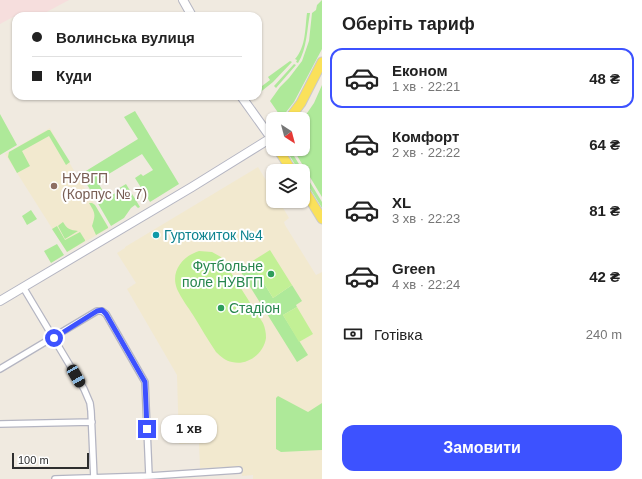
<!DOCTYPE html>
<html lang="uk">
<head>
<meta charset="utf-8">
<style>
	body { margin:0; font-family:Helvetica,sans-serif; background:#f2f2f2; color:#222; height:100vh; display:flex; flex-direction:column; font-size:15px; white-space:nowrap }
	* { box-sizing:border-box; margin:0 }
	p { font-size:13px; color:#767676 }
	.icon { flex:none; width:22px; height:22px; fill:none; stroke:currentColor; stroke-width:2; stroke-linecap:round; stroke-linejoin:round }
	.map { position:relative; flex:1; overflow:hidden }
	.sheet { display:flex; flex-direction:column; background:#fff; width:320px }
	.sheet>* { flex:none }
	.hud { position:absolute; left:12px; top:12px; width:250px; height:88px; border-radius:12px; box-shadow:0 1px 3px #0004; display:grid; align-content:center; height:88px; padding:0 20px; background:#fff }
	.needle { width:26px; rotate:144deg }
	.controls { position:absolute; left:266px; top:112px; display:grid; gap:8px }
	.controls a { display:grid; place-items:center; width:44px; height:44px; border-radius:8px; background:#fff; box-shadow:0 1px 3px #0004; font-size:20px }
	.scale { position:absolute; left:12px; bottom:10px; width:77px; box-sizing:border-box; padding-left:4px; border:2px solid #2e2e2e; border-top:0; font-size:11px; line-height:14px; white-space:nowrap; color:#2e2e2e; -webkit-text-stroke:3px #fff; paint-order:stroke }
	.end { position:absolute; width:18px; height:18px; margin:-9px; border:5px solid #3d52ff; background:#fff; box-shadow:0 0 0 2px #fff }
	.from { border-radius:50% }
	.bubble { position:absolute; height:28px; border-radius:12px; background:#fff; box-shadow:0 1px 3px #0004; font-size:13px; font-weight:700; line-height:28px; text-align:center }
	.car { position:absolute; width:12px; height:24px; margin:-12px -6px; border-radius:5px; box-shadow:0 0 3px 1px #0007; background:linear-gradient(#222 24%,#8ab4d8 0 40%,#222 0 76%,#8ab4d8 0 86%,#222 0) }
	.hud b { display:flex; align-items:center; gap:14px; height:38px; font-size:15px }
	.hud b+b { border-top:1px solid #e0e0e0 }
	.hud i { width:10px; height:10px; background:#222 }
	ul { padding:0; list-style:none }
	li { display:flex; align-items:center; gap:12px; height:60px; margin:0 8px 6px; padding:0 12px; border:2px solid transparent; border-radius:12px }
	li div { flex:1 }
	li b { display:block; font-size:15px }
	li em { font-style:normal; font-weight:700 }
	li.active { border-color:#3d52ff }
	li>.icon { width:36px; height:36px; stroke-width:1.5 }
	h2 { padding:0 20px; font-size:18px; line-height:48px }
	.pay { display:flex; align-items:center; gap:10px; height:44px; padding:0 20px; font-size:15px }
	.pay p { margin-inline-start:auto }
	.primary-button { display:flex; gap:8px; margin-top:auto; padding:8px 20px }
	.primary-button a { flex:1; height:46px; border-radius:12px; background:#3d52ff; color:#fff; font-size:16px; font-weight:700; line-height:46px; text-align:center }
	main { display:flex; flex:1; min-height:0 }
	.map>svg:first-child { display:block }
	.education { fill:#f2e9cf }
	.medical { fill:#f6dedd }
	.green { fill:#aee999 }
	.pitch { fill:#c2f095 }
	.lines { fill:none; stroke-linecap:round; stroke-linejoin:round }
	.street-casing { stroke:#b4b5c2; stroke-width:8 }
	.secondary-casing { stroke:#b4b5c2; stroke-width:10 }
	.primary-casing { stroke:#c9c9c9; stroke-width:11 }
	.street { stroke:#fff; stroke-width:5.5 }
	.secondary { stroke:#fff; stroke-width:8 }
	.primary { stroke:#fae15a; stroke-width:9 }
	.route { stroke:#3d52ff; stroke-width:5 }
	.education-dot { fill:#8d6e63; stroke:#fff; stroke-width:1.5 }
	.culture-dot { fill:#0f9aa8; stroke:#fff; stroke-width:1.5 }
	.leisure-dot { fill:#2e9e5b; stroke:#fff; stroke-width:1.5 }
	.labels { text-anchor:middle; dominant-baseline:central; stroke-width:4; stroke-linejoin:round; paint-order:stroke }
	.education-label { font-size:14px; fill:#785e54; stroke:#fff; text-anchor:start }
	.culture-label { font-size:14px; fill:#0d838f; stroke:#fff; text-anchor:start }
	.leisure-label { font-size:14px; fill:#27864d; stroke:#fff; text-anchor:end }
</style>
</head>
<body>
<main>
<div class="map">
<svg width="322" height="479" viewBox="0 0 322 479">
	<rect width="100%" height="100%" fill="#f0eae0"/>
	<path class="education" d="M50,128L73,169L109,228L67,252L5,154Z
		M258,167L273,192V201H279L289,218L284,222L285,225L316,275L322,272V479H253V475L242,476L241,467L200,468L199,443L179,444L177,375L127,289L136,283L117,253L125,248V247Z"/>
	<path class="medical" d="M0,0H69L39,16H16V18L13,17L0,24Z"/>
	<path class="green" d="M322,0V49L294,102L283,116L281,113L279,114L270,101L280,87L289,78L302,61L309,41L312,13L316,10L317,5Z
		M307,13H310C307,29 307,49 298,63L296,62L297,60L295,59C306,47 305,28 307,13Z
		M290,61L292,62L273,82L258,94V89L270,80L268,77Z
		M294,64L296,65L276,88L274,86Z
		M322,85V197L293,149H303V119L314,103Z
		M135,111L179,184L150,202L135,178L141,174L143,176L153,170L142,154L97,181L107,198L117,192L116,190L126,184L140,207L138,208L135,205L131,208L124,218L111,226L81,174L138,139L124,117Z
		M0,114L17,145L0,155Z
		M48,130H50L70,162L66,165L49,136L22,151L30,166L17,173L8,157L9,152Z
		M291,151L322,202V208L303,177V171H299L288,153Z
		M89,203H92L95,205L108,227V228L96,235L92,226C96,214 95,213 89,203Z
		M31,210L37,219L27,225L22,216Z
		M63,222C67,229 70,230 78,231L65,239L58,226L59,225Z
		M57,226L65,240L80,232L85,240V241L67,252L52,229Z
		M57,244L64,255L51,263L44,251Z
		M251,262L273,298L292,285L302,301L296,305L297,307L283,315L308,355L297,362L239,269Z
		M278,396L308,412L322,403V450L281,452L276,449V398Z"/>
	<path class="pitch" d="M270,250L292,285L273,298L251,262Z
		M199,251L212,252L221,257L263,323C265,328 266,332 266,338C264,353 248,366 232,362C226,361 221,357 216,352C208,340 201,328 193,315C188,307 181,298 177,289C170,271 183,256 199,251Z
		M297,307L313,334L299,342L283,315Z"/>
	<g class="lines">
		<defs>
			<path id="street" d="M23,287L84,389L90,403L91,411L94,479
				M0,369L97,311H102L106,314L145,382L149,476
				M0,424L92,422
				M55,479L149,476L239,470"/>
			<path id="secondary" d="M183,0L192,16
				M0,301L192,187L271,138L241,96"/>
			<path id="primary" d="M289,119L301,103L322,62
				M273,136L271,138L273,141
				M278,149L292,171
				M303,188L322,219"/>
		</defs>
		<use href="#street" class="street-casing"/>
		<use href="#secondary" class="secondary-casing"/>
		<use href="#primary" class="primary-casing"/>
		<use href="#street" class="street"/>
		<use href="#secondary" class="secondary"/>
		<use href="#primary" class="primary"/>
	</g>
	<g class="lines">
		<path class="route" d="M54,338L97,311L102,310L106,314L145,382L147,429"/>
	</g>
	<circle class="education-dot" cx="54" cy="186" r="4"/>
	<circle class="culture-dot" cx="156" cy="235" r="4"/>
	<g class="leisure-dot">
		<circle cx="271" cy="274" r="4"/>
		<circle cx="221" cy="308" r="4"/>
	</g>
	<g class="labels">
		<g class="education-label">
			<text x="62" y="178">НУВГП<tspan x="62" dy="16">(Корпус № 7)</tspan></text>
		</g>
		<g class="culture-label">
			<text x="164" y="235">Гуртожиток №4</text>
		</g>
		<g class="leisure-label">
			<text x="263" y="266">Футбольне<tspan x="263" dy="16">поле НУВГП</tspan></text>
			<text x="229" y="308" text-anchor="start">Стадіон</text>
		</g>
	</g>
</svg>
<div class="controls">
<a><svg class="needle" viewBox="-14 -14 28 28"><path d="M0-13l5 13h-10z" fill="#e53935"/><path d="M0 13l5-13h-10z" fill="#767676"/></svg></a>
<a><svg class="icon" aria-label="layers" viewBox="0 0 24 24"><path d="M12 4l9 5-9 5-9-5zM3 14l9 5 9-5"/></svg></a>
</div>
<div class="scale">100 m</div>
<i class="end from" style="left:54px;top:338px"></i>
<i class="end" style="left:147px;top:429px"></i>
<div class="bubble" style="left:161px;top:415px;width:56px">1 хв</div>
<i class="car" style="left:76px;top:376px;rotate:150deg"></i>
<div class="hud">
<b><i class="from"></i>Волинська вулиця</b>
<b><i></i>Куди</b>
</div>
</div>
<section class="sheet">
<h2>Оберіть тариф</h2>
<ul>
<li class="active"><svg class="icon" aria-label="car" viewBox="0 0 24 24"><path d="M5 17H2v-5l4-1 3-4h7l3 4 3 1v5h-3M9 17h6M6 11h13"/><circle cx="7" cy="17" r="2"/><circle cx="17" cy="17" r="2"/></svg><div><b>Економ</b><p>1 хв · 22:21</p></div><em>48 ₴</em></li>
<li><svg class="icon" aria-label="car" viewBox="0 0 24 24"><path d="M5 17H2v-5l4-1 3-4h7l3 4 3 1v5h-3M9 17h6M6 11h13"/><circle cx="7" cy="17" r="2"/><circle cx="17" cy="17" r="2"/></svg><div><b>Комфорт</b><p>2 хв · 22:22</p></div><em>64 ₴</em></li>
<li><svg class="icon" aria-label="car" viewBox="0 0 24 24"><path d="M5 17H2v-5l4-1 3-4h7l3 4 3 1v5h-3M9 17h6M6 11h13"/><circle cx="7" cy="17" r="2"/><circle cx="17" cy="17" r="2"/></svg><div><b>XL</b><p>3 хв · 22:23</p></div><em>81 ₴</em></li>
<li><svg class="icon" aria-label="car" viewBox="0 0 24 24"><path d="M5 17H2v-5l4-1 3-4h7l3 4 3 1v5h-3M9 17h6M6 11h13"/><circle cx="7" cy="17" r="2"/><circle cx="17" cy="17" r="2"/></svg><div><b>Green</b><p>4 хв · 22:24</p></div><em>42 ₴</em></li>
</ul>
<div class="pay"><svg class="icon" aria-label="cash" viewBox="0 0 24 24"><path d="M3 7h18v10H3z"/><circle cx="12" cy="12" r="2"/></svg>Готівка<p>240 m</p></div>
<div class="primary-button"><a>Замовити</a></div>
</section>
</main>
</body>
</html>
